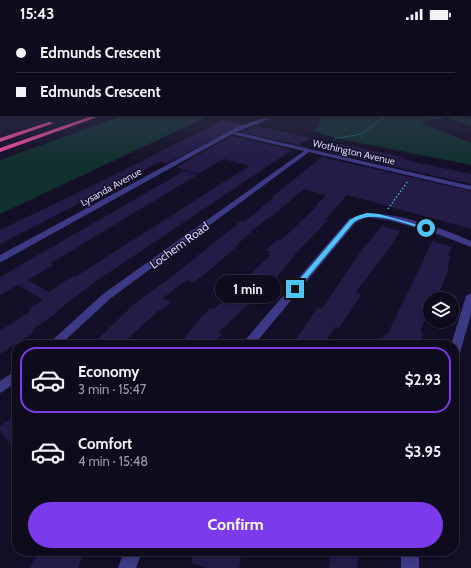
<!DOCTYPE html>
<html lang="en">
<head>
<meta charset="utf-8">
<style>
	body { margin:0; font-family:Cabin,sans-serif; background:#1c1929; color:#f1f3f6; height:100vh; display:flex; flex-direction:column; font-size:15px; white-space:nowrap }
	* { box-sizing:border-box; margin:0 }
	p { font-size:13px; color:#9b9ba3 }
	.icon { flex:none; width:22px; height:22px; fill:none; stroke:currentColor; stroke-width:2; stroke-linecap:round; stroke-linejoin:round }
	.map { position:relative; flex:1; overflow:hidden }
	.drawer { position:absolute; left:12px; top:312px; width:447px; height:216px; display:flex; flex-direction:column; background:#0e0b1c; border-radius:16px; box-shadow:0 2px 6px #0003,0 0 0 1px #2e2b3b }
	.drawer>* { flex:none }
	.top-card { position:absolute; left:0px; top:0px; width:471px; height:88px; box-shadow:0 2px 6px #0003,0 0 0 1px #2e2b3b; display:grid; align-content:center; height:88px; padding:0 16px; background:#0e0b1c }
	.fabs { position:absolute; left:423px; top:264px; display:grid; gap:8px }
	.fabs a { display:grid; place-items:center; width:36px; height:36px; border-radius:50%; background:#0e0b1c; box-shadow:0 2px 6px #0003,0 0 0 1px #2e2b3b; font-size:20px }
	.end { position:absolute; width:18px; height:18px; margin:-9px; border:5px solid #4fc3f7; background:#111; box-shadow:0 0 0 2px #111 }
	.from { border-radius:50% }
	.bubble { position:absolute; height:28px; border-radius:14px; background:#0e0b1c; box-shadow:0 2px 6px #0003,0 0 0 1px #2e2b3b; font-size:13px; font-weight:700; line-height:28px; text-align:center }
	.top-card b { display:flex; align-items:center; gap:14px; height:38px; font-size:15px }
	.top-card b+b { border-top:1px solid #2e2b3b }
	.top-card i { width:10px; height:10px; background:#f1f3f6 }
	ul { padding:7px 0 0; list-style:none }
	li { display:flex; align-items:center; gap:12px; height:66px; margin:0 8px 6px; padding:0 8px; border:2px solid transparent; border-radius:16px }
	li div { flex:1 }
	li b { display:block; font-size:15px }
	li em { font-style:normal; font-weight:700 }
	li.active { border-color:#7c3aed }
	li>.icon { width:36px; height:36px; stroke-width:1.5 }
	.primary-button { display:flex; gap:8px; margin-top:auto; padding:8px 16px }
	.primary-button a { flex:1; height:46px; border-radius:24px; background:#7c3aed; color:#fff; font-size:16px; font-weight:700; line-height:46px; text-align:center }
	.status { display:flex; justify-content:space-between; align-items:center; height:28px; padding:0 20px; background:#0e0b1c; direction:ltr }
	.status svg { height:11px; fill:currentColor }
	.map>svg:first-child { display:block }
	.green { fill:#12302f }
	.building { fill:#241b47 }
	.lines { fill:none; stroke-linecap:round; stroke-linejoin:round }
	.path-far1 { stroke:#2fb8b0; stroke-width:1; stroke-dasharray:1 1.5; stroke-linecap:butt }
	.path { stroke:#2fb8b0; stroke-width:1.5; stroke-dasharray:1.5 2; stroke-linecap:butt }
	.minor { fill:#3d3a85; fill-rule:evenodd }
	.highway { fill:#ff4fa3; fill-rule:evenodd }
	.route { fill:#4fc3f7 }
	.labels { text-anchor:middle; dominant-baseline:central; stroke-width:3; stroke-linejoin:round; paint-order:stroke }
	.far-street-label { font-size:10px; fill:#d9d4ff; stroke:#130f26 }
	.street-label { font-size:12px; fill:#d9d4ff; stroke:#130f26 }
</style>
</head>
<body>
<div class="status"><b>15:43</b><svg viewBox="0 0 49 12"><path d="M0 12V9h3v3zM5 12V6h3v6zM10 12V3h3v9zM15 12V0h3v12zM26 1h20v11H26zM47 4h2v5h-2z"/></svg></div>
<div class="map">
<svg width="471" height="540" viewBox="0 0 471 540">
	<rect width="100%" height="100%" fill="#130f26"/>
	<path class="green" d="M125,87H211L0,186V132Z
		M317,87H460L464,90L471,91V98L442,88L420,95L471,115V137L335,110L311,102L318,99L321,89Z"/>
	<path class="building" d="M223,92L242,96L166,136L160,134L0,216V202L100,154Z
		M255,98L276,102L310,110L299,117L241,104Z
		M232,108L292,122L95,254L57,283L58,284L32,302L34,304L0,326V303L31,283L29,281L43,272L18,257L0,267V249L184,143L197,147L51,235L53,237L28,252L49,264L73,248L75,249L249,138L224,131L197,146L176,139Z
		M340,116L399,128L407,131L406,132L471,146V156L329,124Z
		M322,129L471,163V201L347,167L325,192H328L298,223L277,249L219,304L222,306L212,317H179L201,289L211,280L214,281L230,266L236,269L255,251L248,248L271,227L268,226L270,224L266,222L278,211L281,212L290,204L318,177H316L326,167L304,161L272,188H271L247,207L237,217H238L210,242L193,255L187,252L163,270L171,274L160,283L159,282L121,317H92L134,276L170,250L241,193L243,194L254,186L274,169H272Z
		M382,198L400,203L391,218L355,265L361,267L339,300L335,299L323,317H292L318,279L322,281L361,223Z
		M432,213L452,219L448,228L451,229L447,239L449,240L440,263L457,269V271H430V279L420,304L423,305L419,317H379L385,306L387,307L415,250Z
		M17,385V424L0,403V398Z
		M39,523H60L82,529L78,540H30Z
		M194,523H242L239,540H208L191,535Z
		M331,523H359L357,540H329Z"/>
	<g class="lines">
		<path class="path-far1" d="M419,87L443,91
			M325,119L337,110L362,106L384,89L381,87"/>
		<path class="path" d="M388,181L408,153"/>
		<path class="minor" d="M470,63H471V66H470Z
			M0,76H1V78H0Z
			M265,90L269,91L236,104L471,158V162L309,124L111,270L60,317H47L103,266L304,123L232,106L3,233L0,234V227L239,98Z
			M366,185C401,186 439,199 471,213V219L432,204L388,192L366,189L355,195L254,317H241L349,191Z
			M471,265V286L460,325L458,328L454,330V317H451L466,268Z
			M17,342V354L0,365V353Z
			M124,523H142L136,540H118Z
			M401,523H419V540H401Z"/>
		<path class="highway" d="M95,87H103L0,124V120Z
			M49,94L54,95L0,114V110Z"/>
	</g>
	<linearGradient id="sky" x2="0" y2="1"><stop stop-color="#0a0815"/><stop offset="0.44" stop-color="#333752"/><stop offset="1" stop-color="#333752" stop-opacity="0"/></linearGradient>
	<rect width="471" height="135" fill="url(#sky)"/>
	<path class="route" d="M367,185L379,186L429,200L426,202C404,196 374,181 354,194L297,262H293V259L350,192L357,188Z"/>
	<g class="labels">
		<g class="far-street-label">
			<text transform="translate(354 124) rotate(13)">Wothington Avenue</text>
			<text transform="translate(111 159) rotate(-29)">Lysanda Avenue</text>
		</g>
		<g class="street-label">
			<text transform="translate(179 217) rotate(-36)">Lochem Road</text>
		</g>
	</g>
</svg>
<div class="fabs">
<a><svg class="icon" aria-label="layers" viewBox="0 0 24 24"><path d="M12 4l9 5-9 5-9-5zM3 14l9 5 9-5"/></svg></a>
</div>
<i class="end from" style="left:426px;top:200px"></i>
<i class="end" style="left:295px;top:261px"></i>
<div class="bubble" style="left:215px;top:247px;width:66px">1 min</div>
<div class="top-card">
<b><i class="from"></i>Edmunds Crescent</b>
<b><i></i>Edmunds Crescent</b>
</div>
<section class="drawer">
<ul>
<li class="active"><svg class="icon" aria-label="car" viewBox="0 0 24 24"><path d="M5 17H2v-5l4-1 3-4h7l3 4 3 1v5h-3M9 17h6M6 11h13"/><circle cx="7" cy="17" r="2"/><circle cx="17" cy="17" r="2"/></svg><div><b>Economy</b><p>3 min · 15:47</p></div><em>$2.93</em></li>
<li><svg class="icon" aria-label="car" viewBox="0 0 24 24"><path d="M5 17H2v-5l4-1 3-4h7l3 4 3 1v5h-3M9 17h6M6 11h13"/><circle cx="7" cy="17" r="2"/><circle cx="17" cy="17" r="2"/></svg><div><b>Comfort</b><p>4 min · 15:48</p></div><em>$3.95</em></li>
</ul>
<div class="primary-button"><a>Confirm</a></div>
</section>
</div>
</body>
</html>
